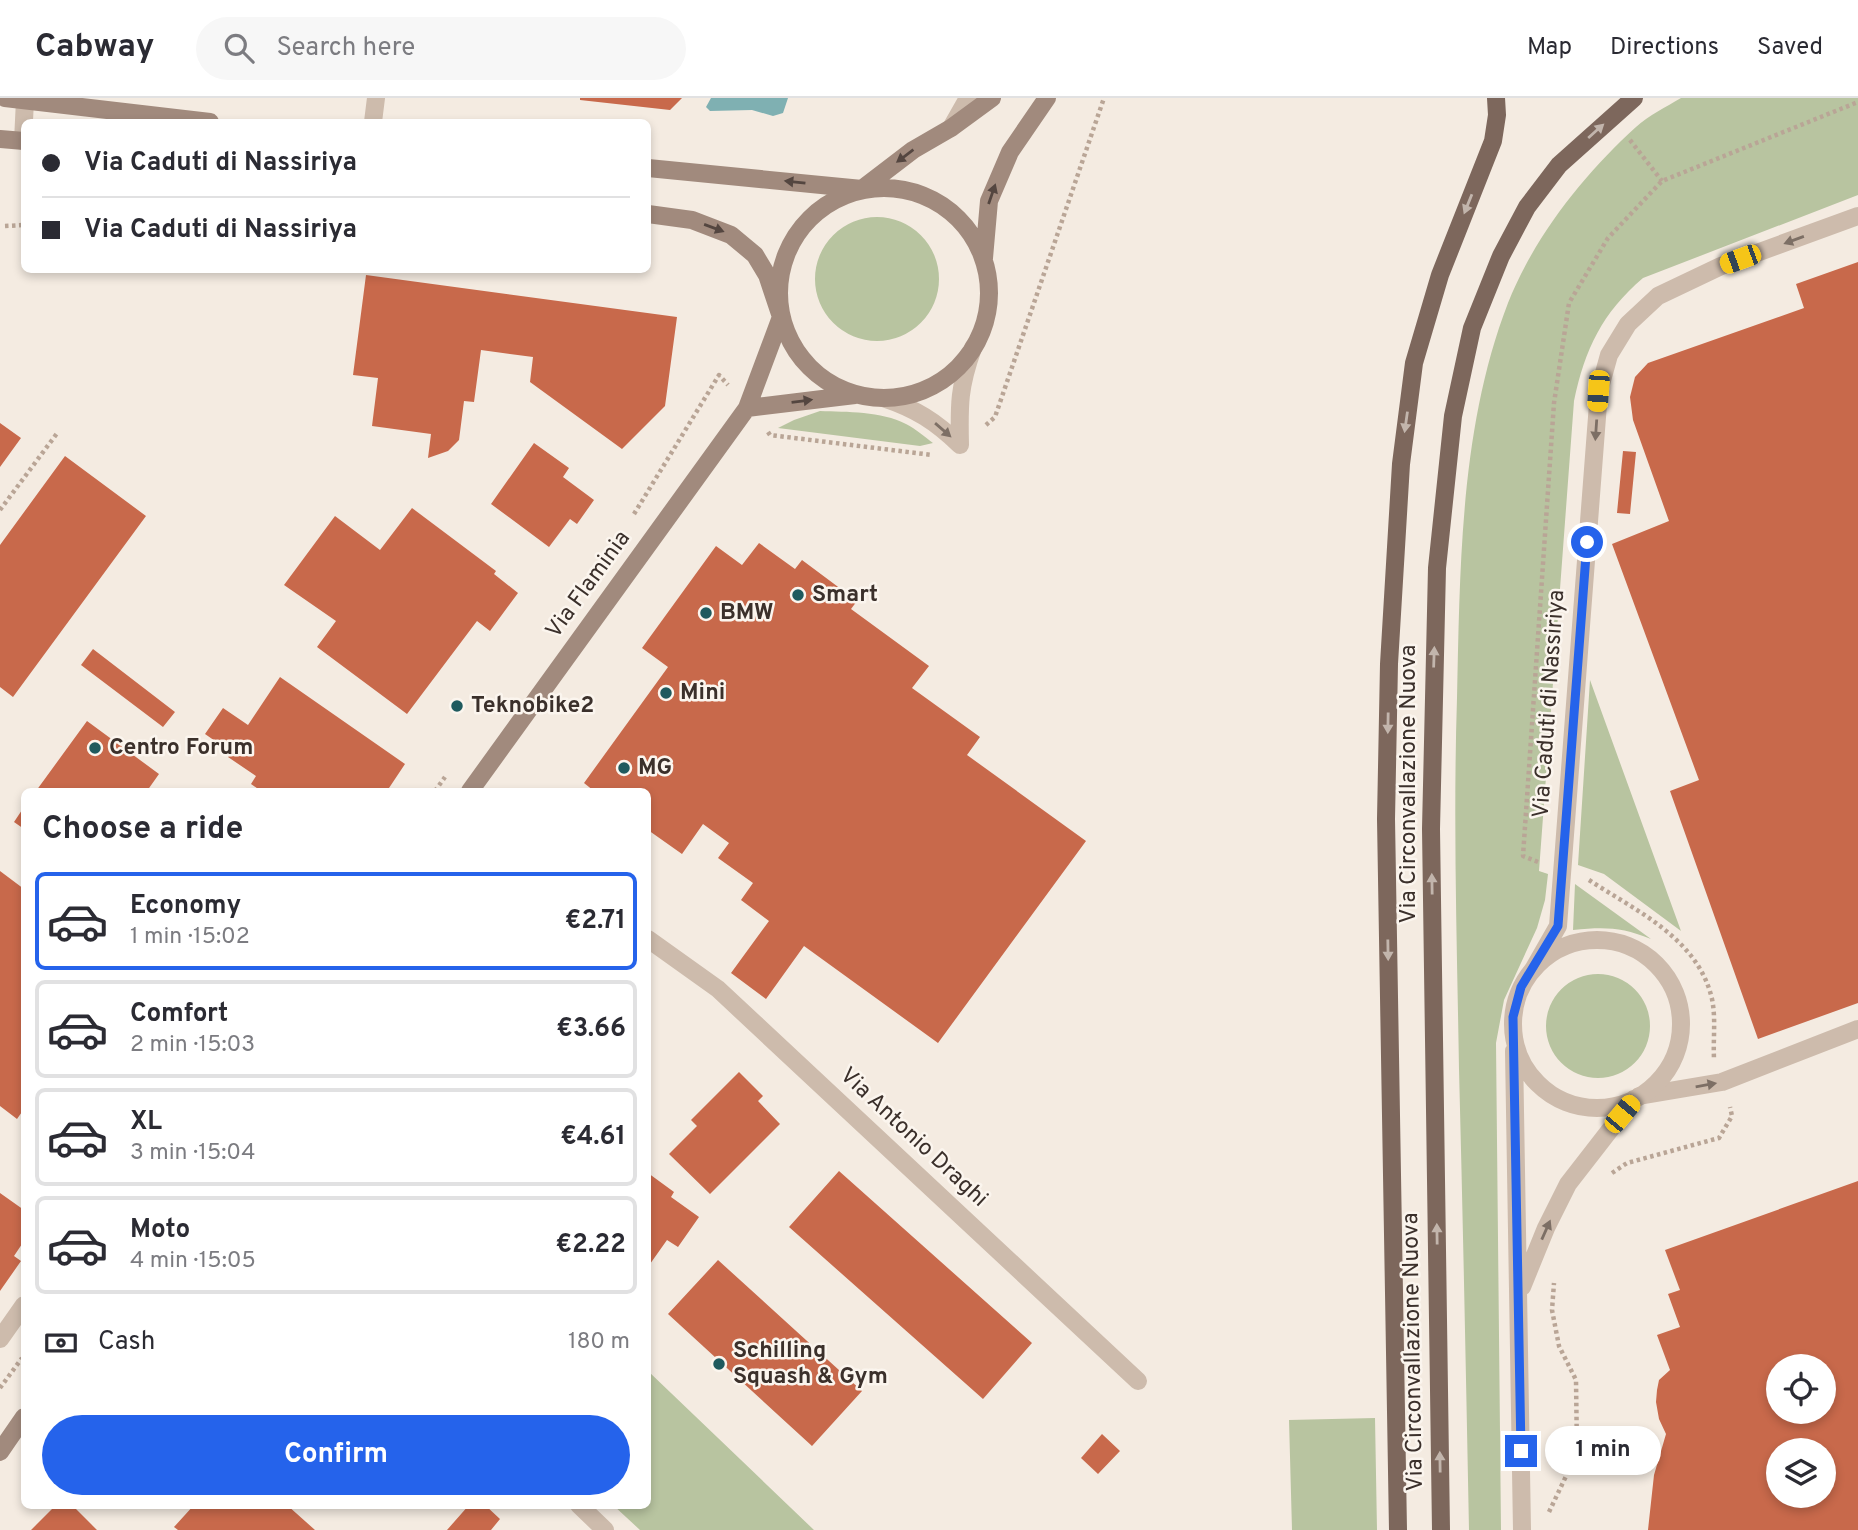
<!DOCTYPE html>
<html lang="en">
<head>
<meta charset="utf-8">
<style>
	body { margin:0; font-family:Overpass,sans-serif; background:#f7f7f7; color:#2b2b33; height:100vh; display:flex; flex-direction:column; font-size:26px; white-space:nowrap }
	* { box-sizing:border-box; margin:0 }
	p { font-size:23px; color:#7c7c81 }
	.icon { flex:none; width:38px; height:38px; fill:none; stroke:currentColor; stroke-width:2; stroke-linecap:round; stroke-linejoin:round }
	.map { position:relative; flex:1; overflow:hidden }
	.side { position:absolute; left:21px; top:690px; width:630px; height:721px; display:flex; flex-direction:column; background:#fff; border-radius:10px; box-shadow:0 4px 10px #0003 }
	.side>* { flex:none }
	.hud { position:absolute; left:21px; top:21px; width:630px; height:154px; border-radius:10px; box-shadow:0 4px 10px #0003; display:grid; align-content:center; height:154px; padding:0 21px; background:#fff }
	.buttons { position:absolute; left:1766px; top:1256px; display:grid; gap:14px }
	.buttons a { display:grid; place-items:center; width:70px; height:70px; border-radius:50%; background:#fff; box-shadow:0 4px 10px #0003; font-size:35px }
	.end { position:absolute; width:32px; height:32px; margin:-16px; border:9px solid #2563eb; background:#fff; box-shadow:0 0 0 4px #fff }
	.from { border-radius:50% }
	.bubble { position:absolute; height:49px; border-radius:24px; background:#fff; box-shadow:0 4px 10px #0003; font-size:23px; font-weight:700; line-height:49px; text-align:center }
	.car { position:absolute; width:21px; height:42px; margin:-21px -10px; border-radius:9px; box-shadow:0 0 5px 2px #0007; background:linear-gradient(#f5c518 24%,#345 0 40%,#f5c518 0 76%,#345 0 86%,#f5c518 0) }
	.hud b { display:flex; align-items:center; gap:24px; height:66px; font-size:26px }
	.hud b+b { border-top:2px solid #e1e1e2 }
	.hud i { width:18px; height:18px; background:#2b2b33 }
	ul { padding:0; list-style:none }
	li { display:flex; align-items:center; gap:21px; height:98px; margin:0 14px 10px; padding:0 7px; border:4px solid #e1e1e2; border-radius:10px }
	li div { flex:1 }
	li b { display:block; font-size:26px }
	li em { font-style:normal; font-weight:700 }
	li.selected { border-color:#2563eb }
	li>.icon { width:63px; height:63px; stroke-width:1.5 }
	h2 { padding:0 21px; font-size:32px; line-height:84px }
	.pay { display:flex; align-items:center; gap:18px; height:77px; padding:0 21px; font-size:26px }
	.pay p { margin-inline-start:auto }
	.button { display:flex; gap:14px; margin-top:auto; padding:14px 21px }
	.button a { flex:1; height:80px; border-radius:42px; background:#2563eb; color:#fff; font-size:28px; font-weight:700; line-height:80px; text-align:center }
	header { display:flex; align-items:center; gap:42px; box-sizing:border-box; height:98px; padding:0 35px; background:#fff; border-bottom:2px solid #e1e1e2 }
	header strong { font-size:33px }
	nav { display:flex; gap:38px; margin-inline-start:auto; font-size:24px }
	.search { width:490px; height:63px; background:#f7f7f7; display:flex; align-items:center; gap:18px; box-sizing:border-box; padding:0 24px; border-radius:38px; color:#7c7c81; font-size:26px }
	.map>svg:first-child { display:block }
	.green { fill:#b8c4a0 }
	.water { fill:#7fb0b2 }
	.building { fill:#c8694b; fill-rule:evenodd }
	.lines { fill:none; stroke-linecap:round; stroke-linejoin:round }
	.path { stroke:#b9a596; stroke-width:4.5; stroke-dasharray:3.5 3.5; stroke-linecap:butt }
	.lane { stroke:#cdbbac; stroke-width:18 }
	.street { stroke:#cdbbac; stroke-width:18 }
	.secondary { stroke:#a18a7d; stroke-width:18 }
	.primary { stroke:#7d675c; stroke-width:18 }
	.oneway { fill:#c2b5ac }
	.oneway2 { fill:#544640 }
	.oneway3 { fill:#7d6f65 }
	.route { stroke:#2563eb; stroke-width:9 }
	.poi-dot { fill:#1f5a5e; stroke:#fbf5ee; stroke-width:2.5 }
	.labels { text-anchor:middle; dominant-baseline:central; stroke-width:5; stroke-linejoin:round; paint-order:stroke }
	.street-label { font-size:23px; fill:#3b302b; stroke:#fbf5ee }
	.poi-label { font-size:23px; font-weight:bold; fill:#3b302b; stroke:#fbf5ee; text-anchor:start }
</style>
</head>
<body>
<header>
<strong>Cabway</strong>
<div class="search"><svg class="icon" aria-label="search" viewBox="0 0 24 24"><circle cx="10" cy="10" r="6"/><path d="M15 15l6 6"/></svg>Search here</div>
<nav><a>Map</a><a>Directions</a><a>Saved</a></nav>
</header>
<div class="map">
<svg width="1858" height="1432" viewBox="0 0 1858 1432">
	<rect width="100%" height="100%" fill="#f4ebe1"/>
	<path class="green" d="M1681,0H1858V97L1643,180C1602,215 1585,251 1574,303L1539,773L1548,776L1545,802L1537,830L1504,902L1496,945L1501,1432H1469C1466,1278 1463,1125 1459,971C1457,847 1453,724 1457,600C1460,469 1460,329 1508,205C1534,139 1584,76 1636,29C1649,17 1666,9 1681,0Z
		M815 181a62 62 0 1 1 124 0a62 62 0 1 1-124 0Z
		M820,313C847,314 881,313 906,326C916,331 925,339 933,345L920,348L778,330L794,322Z
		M1590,582L1681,833L1604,776L1578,767Z
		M1575,786L1651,841C1621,829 1605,829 1573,832Z
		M1546 928a52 52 0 1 1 104 0a52 52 0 1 1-104 0Z
		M648,1273L814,1432H640L613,1407H648Z
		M1375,1320L1377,1432H1292L1289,1322Z"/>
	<path class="water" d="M711,0H788L783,15L773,18L752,12L710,13L706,9Z"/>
	<path class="building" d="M580,0H682L670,12L580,2Z
		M1858,164V905L1758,941L1670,693L1699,682L1612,446L1669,423L1633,322L1630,299L1635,279L1648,265L1804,210L1796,186Z
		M366,177L677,219L665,308L622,351L530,284L533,259L481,252L474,304L464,303L459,342L448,353L428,360L431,336L372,328L378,280L353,277Z
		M0,325L21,340L0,369Z
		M534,345L569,370L563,379L594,402L577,426L570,421L549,449L491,406Z
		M1623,353L1636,354L1630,416L1617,415Z
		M65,358L146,418L13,599L0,589V447Z
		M412,410L496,473L494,476L518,495L490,533L477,523L407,616L317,549L336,523L284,487L335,418L380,452Z
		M759,445L795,471L802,462L857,503L851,511L929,568L912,590L980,639L967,657L1086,743L938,945L804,848L766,901L731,875L769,823L741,802L753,785L718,760L729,745L703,726L682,756L648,732V693H594L584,685L668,569L642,550L716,448L742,467Z
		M93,551L175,614L163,629L81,567Z
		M280,579L405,666L387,693H261L251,686L256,678L228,659L231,654L205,636L223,610L248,627Z
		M87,623L159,676L147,693H36Z
		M24,709V731L14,724Z
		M0,773L24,791V1011L17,1021L0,1008Z
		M739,974L763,998L758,1003L780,1026L710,1096L669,1056L697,1028L691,1022Z
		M839,1073L1032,1245L983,1301L789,1129Z
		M648,1075L674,1094L671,1099L699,1119L678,1149L667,1142L650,1166L648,1165Z
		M1858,1083V1432H1648L1654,1377L1666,1336L1659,1321L1656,1304L1657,1292L1659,1282L1670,1272L1657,1237L1680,1229L1668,1196L1680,1192L1665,1152ZM1778,1269H1824V1314H1778ZM1778,1353H1824V1398H1778Z
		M0,1095L24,1112V1143L14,1158L21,1163L0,1193Z
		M718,1162L862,1293L812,1348L668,1216Z
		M1102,1336L1120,1353L1098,1376L1081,1360Z
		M56,1407H72L97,1432H31Z
		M194,1407H287L315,1432H178L174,1429Z
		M469,1407H485L500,1421L491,1432H447Z"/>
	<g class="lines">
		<path class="path" d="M1630,42L1662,83
			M5,128L24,127
			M986,327L995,319L1104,0
			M768,334L770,337L932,357
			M0,412L58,334
			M634,416L719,277L728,287
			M435,693L445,679
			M1538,764L1523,758L1554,305L1569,205L1608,140L1662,83L1858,4
			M1589,782C1636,813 1698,840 1712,901C1716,921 1713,940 1714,961
			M1612,1075L1627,1065L1719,1040L1732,1018L1730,1009
			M0,1290L22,1260
			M1549,1414L1577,1355L1576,1282L1559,1248L1552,1212L1554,1185"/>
		<path class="lane" d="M883,300C916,311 935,323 960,347C959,306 959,289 973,250
			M1639,998L1722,984L1858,931"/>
		<path class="street" d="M373,24L376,0
			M951,30L968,0
			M23,43L25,2
			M648,841L718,891L1138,1283
			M1513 926a84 84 0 1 1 168 0a84 84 0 1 1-168 0Z
			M1534,870L1558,828L1599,293L1609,257L1628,226L1658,198L1721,168L1858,118
			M1514,953L1522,1432
			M1522,1189L1546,1130L1568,1086L1634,1001
			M0,1241L24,1207
			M579,1407L605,1432"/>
		<path class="secondary" d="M5,0L210,24
			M0,41L24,43
			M648,70L862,91L913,52L951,30L992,0
			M779 195a105 105 0 1 1 210 0a105 105 0 1 1-210 0Z
			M984,160L989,103L1010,54L1047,0
			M747,310L855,297
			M470,693L747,310L781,219L767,177L755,157L731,137L692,122L648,116
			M0,1354L24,1319"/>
		<path class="primary" d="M1398,1432L1386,721L1389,566L1401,366L1414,265L1440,177L1493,43L1497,17L1496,0
			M1441,1432L1431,731L1437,470L1453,318L1472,230L1501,158L1527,109L1559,67L1634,0"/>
	</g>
	<defs><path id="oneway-solid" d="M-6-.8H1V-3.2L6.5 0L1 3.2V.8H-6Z" transform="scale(1.75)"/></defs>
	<g class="oneway">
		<use href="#oneway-solid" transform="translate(1596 33) rotate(-42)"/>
		<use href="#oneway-solid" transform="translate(1468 106) rotate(112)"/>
		<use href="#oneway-solid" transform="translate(1406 324) rotate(98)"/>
		<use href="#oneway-solid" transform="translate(1434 559) rotate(-88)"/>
		<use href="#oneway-solid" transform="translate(1388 625) rotate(91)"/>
		<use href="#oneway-solid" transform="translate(1432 786) rotate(-91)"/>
		<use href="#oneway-solid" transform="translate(1388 852) rotate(89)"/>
		<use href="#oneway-solid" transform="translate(1437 1136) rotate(-91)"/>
		<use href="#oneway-solid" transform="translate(1440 1364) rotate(-91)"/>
	</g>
	<g class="oneway2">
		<use href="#oneway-solid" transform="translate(905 58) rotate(143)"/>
		<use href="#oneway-solid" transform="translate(795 84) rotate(-174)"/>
		<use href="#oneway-solid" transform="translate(992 96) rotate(-71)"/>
		<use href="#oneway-solid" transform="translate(714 130) rotate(20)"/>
		<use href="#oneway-solid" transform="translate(802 303) rotate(-7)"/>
	</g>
	<g class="oneway3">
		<use href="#oneway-solid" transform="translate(1794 142) rotate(160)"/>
		<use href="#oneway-solid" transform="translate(943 332) rotate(41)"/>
		<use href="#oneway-solid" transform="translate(1596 332) rotate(94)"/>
		<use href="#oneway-solid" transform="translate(1706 987) rotate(-10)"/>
		<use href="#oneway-solid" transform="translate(1546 1132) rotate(-66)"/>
	</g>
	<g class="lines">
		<path class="route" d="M1521,1353L1513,919L1521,889L1558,828L1587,444"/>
	</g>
	<g class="poi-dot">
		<circle cx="798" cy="497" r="7"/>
		<circle cx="706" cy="515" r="7"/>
		<circle cx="666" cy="595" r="7"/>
		<circle cx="457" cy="608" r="7"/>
		<circle cx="95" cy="650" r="7"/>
		<circle cx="624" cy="670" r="7"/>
		<circle cx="719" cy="1266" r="7"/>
	</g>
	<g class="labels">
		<g class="street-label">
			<text transform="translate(589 487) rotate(-54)">Via Flaminia</text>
			<text transform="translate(1550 606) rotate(-86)">Via Caduti di Nassiriya</text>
			<text transform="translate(1409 686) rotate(-90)">Via Circonvallazione Nuova</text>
			<text transform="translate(913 1040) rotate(43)">Via Antonio Draghi</text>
			<text transform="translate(1414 1254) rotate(-91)">Via Circonvallazione Nuova</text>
		</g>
		<g class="poi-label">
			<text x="812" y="497">Smart</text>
			<text x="720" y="515">BMW</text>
			<text x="680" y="595">Mini</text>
			<text x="471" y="608">Teknobike2</text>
			<text x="109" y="650">Centro Forum</text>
			<text x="638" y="670">MG</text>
			<text x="733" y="1253">Schilling<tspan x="733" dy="26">Squash &amp; Gym</tspan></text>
		</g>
	</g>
</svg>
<div class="buttons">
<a><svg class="icon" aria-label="locate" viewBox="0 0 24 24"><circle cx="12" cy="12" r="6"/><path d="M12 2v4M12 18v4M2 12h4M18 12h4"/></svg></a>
<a><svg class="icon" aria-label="layers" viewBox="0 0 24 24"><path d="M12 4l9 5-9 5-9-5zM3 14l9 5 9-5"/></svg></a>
</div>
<i class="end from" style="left:1587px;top:444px"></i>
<i class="end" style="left:1521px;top:1353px"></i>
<div class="bubble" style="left:1545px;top:1328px;width:116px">1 min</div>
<i class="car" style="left:1740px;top:161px;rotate:250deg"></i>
<i class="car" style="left:1598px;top:293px;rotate:184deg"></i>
<i class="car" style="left:1622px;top:1016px;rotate:40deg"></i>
<div class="hud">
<b><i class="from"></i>Via Caduti di Nassiriya</b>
<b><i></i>Via Caduti di Nassiriya</b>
</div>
<section class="side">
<h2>Choose a ride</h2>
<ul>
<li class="selected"><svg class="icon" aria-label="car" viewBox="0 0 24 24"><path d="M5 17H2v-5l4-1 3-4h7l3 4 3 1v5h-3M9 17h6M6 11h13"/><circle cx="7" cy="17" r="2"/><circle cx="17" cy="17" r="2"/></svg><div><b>Economy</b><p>1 min · 15:02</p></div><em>€2.71</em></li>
<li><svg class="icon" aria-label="car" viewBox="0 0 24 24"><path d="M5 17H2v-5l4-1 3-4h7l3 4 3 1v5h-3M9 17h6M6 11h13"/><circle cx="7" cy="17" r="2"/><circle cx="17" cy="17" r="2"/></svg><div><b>Comfort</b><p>2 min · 15:03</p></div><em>€3.66</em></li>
<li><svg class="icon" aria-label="car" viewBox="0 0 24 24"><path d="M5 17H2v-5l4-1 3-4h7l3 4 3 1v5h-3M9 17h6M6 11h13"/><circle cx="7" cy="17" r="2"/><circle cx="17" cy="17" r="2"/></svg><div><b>XL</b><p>3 min · 15:04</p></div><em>€4.61</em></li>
<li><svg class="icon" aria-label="car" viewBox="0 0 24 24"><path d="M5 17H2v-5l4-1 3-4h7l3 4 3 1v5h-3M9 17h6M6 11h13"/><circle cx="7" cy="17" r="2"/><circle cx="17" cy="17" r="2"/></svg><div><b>Moto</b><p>4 min · 15:05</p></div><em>€2.22</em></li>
</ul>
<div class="pay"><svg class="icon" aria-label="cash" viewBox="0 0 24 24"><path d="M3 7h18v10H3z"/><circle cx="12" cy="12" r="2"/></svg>Cash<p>180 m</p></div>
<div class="button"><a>Confirm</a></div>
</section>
</div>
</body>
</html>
